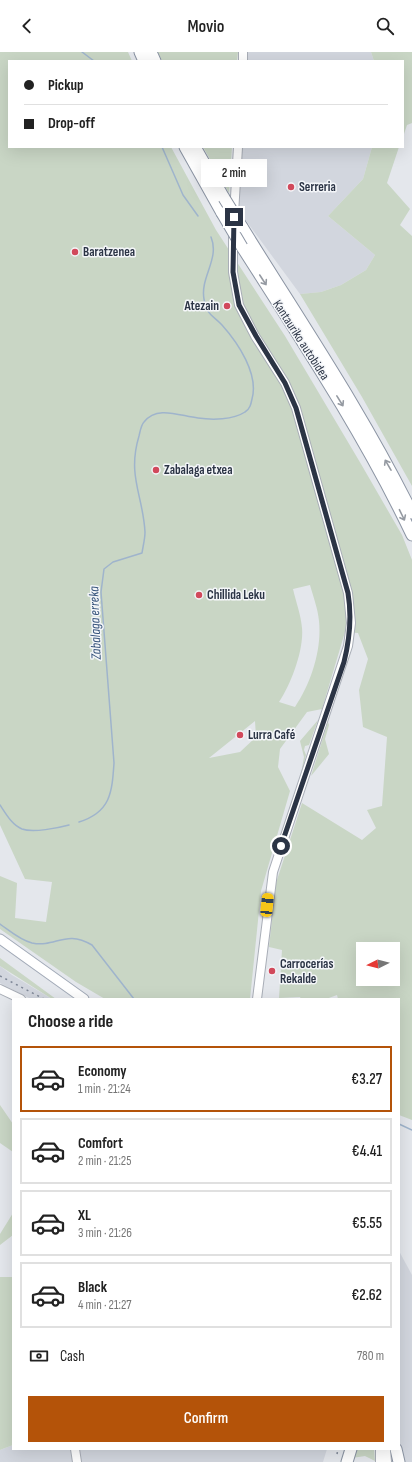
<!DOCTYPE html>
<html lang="en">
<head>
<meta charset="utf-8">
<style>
	body { margin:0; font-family:"Sofia Sans Condensed",sans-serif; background:#f2f2f2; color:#222; height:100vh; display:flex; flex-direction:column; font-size:15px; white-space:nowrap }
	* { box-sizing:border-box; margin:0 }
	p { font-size:13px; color:#767676 }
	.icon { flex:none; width:22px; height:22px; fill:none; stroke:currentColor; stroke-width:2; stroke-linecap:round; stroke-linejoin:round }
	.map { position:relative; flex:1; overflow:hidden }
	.sheet { position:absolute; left:12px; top:946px; width:388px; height:452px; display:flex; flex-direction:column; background:#fff; border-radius:0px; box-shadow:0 4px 16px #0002 }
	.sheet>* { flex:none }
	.banner { position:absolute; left:8px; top:8px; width:396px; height:88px; border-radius:0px; box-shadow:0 4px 16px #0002; display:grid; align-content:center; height:88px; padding:0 16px; background:#fff }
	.needle { width:26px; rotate:264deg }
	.tools { position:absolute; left:356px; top:890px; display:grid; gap:8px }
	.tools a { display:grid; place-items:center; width:44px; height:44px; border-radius:0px; background:#fff; box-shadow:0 4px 16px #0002; font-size:20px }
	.end { position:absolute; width:18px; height:18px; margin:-9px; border:5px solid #2b3445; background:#fff; box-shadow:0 0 0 2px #fff }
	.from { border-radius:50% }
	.bubble { position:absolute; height:28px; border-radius:0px; background:#fff; box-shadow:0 4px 16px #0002; font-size:13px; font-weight:600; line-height:28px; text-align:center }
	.car { position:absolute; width:12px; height:24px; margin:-12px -6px; border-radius:5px; box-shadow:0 0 3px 1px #0007; background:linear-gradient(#f5c518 24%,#345 0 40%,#f5c518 0 76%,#345 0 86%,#f5c518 0) }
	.banner b { display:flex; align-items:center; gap:14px; height:38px; font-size:15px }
	.banner b+b { border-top:1px solid #e0e0e0 }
	.banner i { width:10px; height:10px; background:#222 }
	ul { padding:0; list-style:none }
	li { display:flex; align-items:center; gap:12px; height:66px; margin:0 8px 6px; padding:0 8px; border:2px solid #e0e0e0; border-radius:0px }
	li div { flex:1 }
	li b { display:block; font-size:15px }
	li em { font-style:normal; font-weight:600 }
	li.current { border-color:#b45309 }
	li>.icon { width:36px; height:36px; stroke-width:1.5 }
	h2 { padding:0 16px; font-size:18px; line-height:48px }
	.pay { display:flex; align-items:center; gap:10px; height:44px; padding:0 16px; font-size:15px }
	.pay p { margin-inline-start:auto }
	.button { display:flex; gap:8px; margin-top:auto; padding:8px 16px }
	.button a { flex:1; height:46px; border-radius:0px; background:#b45309; color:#fff; font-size:16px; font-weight:600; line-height:46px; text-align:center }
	header { display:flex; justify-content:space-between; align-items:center; height:52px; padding:0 16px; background:#fff; font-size:18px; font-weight:600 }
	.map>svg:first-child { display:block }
	.built { fill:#d2d6de }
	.green { fill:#c9d6c5; fill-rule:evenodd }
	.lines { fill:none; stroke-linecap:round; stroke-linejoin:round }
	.stream { stroke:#9fb4cc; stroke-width:1.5 }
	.secondary-casing { stroke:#a9aeb7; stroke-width:10 }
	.primary-casing { stroke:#a3abb8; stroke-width:11 }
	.highway-casing { stroke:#8b94a3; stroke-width:13 }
	.secondary { stroke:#fff; stroke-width:8 }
	.primary { stroke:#fff; stroke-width:9 }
	.highway { stroke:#fff; stroke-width:11 }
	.rail { stroke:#7d8696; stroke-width:1.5; stroke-dasharray:2 4; stroke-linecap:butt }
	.highway-bridge-casing { stroke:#8b94a3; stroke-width:13; stroke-linecap:butt }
	.highway-bridge { stroke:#fff; stroke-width:11 }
	.oneway { stroke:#959aa2 }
	.route { stroke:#2b3445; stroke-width:5 }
	.poi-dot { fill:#d1495b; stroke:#f4f6f9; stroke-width:1.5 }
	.labels { text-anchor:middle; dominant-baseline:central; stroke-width:3; stroke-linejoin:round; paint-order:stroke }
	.poi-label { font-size:13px; font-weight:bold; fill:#2b3445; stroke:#f4f6f9; text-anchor:start }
	.street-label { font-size:13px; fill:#2b3445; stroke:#f4f6f9 }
	.water-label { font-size:14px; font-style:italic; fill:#34527a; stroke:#f4f6f9 }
</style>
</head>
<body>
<header><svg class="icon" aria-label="back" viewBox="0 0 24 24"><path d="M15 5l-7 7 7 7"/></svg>Movio<svg class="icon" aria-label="search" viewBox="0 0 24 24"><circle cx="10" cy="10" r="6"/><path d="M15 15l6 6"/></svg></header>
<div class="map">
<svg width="412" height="1410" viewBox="0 0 412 1410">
	<rect width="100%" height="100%" fill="#e4e7ec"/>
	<path class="built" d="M246,0H371L374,9H246Z
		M242,95H372L363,127L328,164L375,203L366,218L341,233L321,240L300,242L239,159Z
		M0,914L12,923L52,947H31L0,931Z
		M399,1199L412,1223V1410H403L399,1392Z
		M13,1393V1397H327L323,1410H0V1398Z"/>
	<path class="green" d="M0,0H128L132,9H9V95H171L216,178L285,284L361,412L402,483L412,508V1068L399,1063V947H338L337,943L326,947H301L300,945L279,946L282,898L269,895L276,831L302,751L362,788L376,776L367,758L382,754L387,685L363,675L359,638L368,607L358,581L345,580L322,657L307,660L280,697L278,715L290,739L261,839L250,947H105L76,930L0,877V824L17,831L15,866L46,870L52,830L25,827L0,773ZM310,533C313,544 318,557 319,569C322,598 311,631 295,655L279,650C291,632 304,598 302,576C301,563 296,550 293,537ZM255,669L256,685L240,700L209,706ZM363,897H393V927H363Z
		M158,0H238L237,9H162Z
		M371,0H412V71L407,73L403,85V9H374Z
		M203,95H232L229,141Z
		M372,95H399L387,131L410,157L400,173L412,184V434L362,345L300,242L321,240L341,233L366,218L375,203L328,164L363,127Z
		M318,668L309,693L305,694L304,698L306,703L301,722L304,705L300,689Z
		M328,670L329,673L325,687L329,702L311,724Z
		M0,906L56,947H52L0,914Z
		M0,1053L13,1072V1100L0,1091Z
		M13,1161V1183L0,1193V1182Z
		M0,1225H13V1393L0,1398Z
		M355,1397H374L375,1409L365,1404L352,1406Z"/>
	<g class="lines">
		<path class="stream" d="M82,0L94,9
			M162,95L183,143L198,164
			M0,753C6,762 12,773 22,777C33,781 58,776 69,773
			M79,770C111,760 112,740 114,711L101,540L104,517L113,510L142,501C143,494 145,487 145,480C143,443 127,424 139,384C140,380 141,373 144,370C157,353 180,364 198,366C212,368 233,368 245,360C250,357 251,352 252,347C259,322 238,291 222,273C213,263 207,264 204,247C200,225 220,207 211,185
			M0,872C10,879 20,888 32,891C56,896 65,877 92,893L134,947
			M399,1072L412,1078"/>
		<defs>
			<path id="secondary" d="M243,9V0
				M234,162L238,95
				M233,180V220L239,253L255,284L285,331L296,356L348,541L351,571L348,594L273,820L257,947
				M0,937L21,947
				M75,1397L77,1410
				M380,1397V1410
				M386,1397L387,1410"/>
			<path id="primary" d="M0,887L84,947"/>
			<path id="highway" d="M140,0L144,9
				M151,0L155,9
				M185,95L222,161
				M195,95L224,146
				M242,175C300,269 363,361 412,461
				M242,195C302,289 364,382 412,483
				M396,1397L399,1410
				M347,1410L351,1397"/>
		</defs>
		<use href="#secondary" class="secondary-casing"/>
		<use href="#primary" class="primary-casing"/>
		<use href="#highway" class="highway-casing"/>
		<use href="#secondary" class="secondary"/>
		<use href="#primary" class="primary"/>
		<use href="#highway" class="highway"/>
		<path class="rail" d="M0,924L44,947
			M337,1402L338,1397"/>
		<defs>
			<path id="highway-bridge" d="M224,146L242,175
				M222,161L242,195"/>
		</defs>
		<use href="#highway-bridge" class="highway-bridge-casing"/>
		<use href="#highway-bridge" class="highway-bridge"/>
	</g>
	<defs><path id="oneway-shaft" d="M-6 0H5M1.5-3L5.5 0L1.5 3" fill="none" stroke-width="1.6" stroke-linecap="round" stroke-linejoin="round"/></defs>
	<g class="oneway">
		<use href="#oneway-shaft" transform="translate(263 228) rotate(57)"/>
		<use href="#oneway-shaft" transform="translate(340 349) rotate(58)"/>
		<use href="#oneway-shaft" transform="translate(388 413) rotate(-120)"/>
		<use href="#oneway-shaft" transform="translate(402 463) rotate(64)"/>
	</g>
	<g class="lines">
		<path class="route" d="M234,165L233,220L239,253L256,284L285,331L296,356L348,541C352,565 350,586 344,610L281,794"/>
	</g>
	<g class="poi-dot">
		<circle cx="291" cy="135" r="4"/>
		<circle cx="75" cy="200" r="4"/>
		<circle cx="227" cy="254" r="4"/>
		<circle cx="156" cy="418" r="4"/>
		<circle cx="199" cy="543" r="4"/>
		<circle cx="240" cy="683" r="4"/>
		<circle cx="272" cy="919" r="4"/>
	</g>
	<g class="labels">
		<g class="poi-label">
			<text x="299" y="135">Serreria</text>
			<text x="83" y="200">Baratzenea</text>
			<text x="219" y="254" text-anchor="end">Atezain</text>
			<text x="164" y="418">Zabalaga etxea</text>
			<text x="207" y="543">Chillida Leku</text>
			<text x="248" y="683">Lurra Café</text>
			<text x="280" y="912">Carrocerías<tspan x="280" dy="15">Rekalde</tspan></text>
		</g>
		<g class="street-label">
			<text transform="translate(301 288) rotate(57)">Kantauriko autobidea</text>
		</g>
		<g class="water-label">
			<text transform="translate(95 571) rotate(-92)">Zabalaga erreka</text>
		</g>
	</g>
</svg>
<div class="tools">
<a><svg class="needle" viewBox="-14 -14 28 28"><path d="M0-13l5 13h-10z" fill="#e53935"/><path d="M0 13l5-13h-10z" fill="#767676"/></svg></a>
</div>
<i class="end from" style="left:281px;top:794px"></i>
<i class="end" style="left:234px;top:165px"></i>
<div class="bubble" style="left:201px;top:107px;width:66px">2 min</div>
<i class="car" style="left:267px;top:853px;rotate:6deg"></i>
<div class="banner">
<b><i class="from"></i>Pickup</b>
<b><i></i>Drop-off</b>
</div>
<section class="sheet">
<h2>Choose a ride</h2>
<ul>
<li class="current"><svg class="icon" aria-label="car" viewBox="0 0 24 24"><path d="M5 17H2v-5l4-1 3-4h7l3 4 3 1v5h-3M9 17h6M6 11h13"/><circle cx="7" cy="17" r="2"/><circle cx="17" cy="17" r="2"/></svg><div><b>Economy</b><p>1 min · 21:24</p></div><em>€3.27</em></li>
<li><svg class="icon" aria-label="car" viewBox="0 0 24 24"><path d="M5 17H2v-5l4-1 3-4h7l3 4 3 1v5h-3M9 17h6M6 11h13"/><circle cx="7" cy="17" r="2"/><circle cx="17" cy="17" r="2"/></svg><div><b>Comfort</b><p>2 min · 21:25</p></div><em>€4.41</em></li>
<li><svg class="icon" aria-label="car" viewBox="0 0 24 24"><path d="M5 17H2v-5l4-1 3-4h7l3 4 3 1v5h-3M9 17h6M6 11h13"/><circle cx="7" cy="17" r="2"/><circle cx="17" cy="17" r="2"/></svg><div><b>XL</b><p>3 min · 21:26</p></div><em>€5.55</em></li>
<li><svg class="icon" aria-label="car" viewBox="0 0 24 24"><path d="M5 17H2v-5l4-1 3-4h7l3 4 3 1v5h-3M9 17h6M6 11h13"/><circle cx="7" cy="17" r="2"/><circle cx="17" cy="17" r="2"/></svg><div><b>Black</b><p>4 min · 21:27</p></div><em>€2.62</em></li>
</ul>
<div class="pay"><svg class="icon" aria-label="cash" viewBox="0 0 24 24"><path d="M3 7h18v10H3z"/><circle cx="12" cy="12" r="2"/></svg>Cash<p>780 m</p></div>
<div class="button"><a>Confirm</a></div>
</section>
</div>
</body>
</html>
